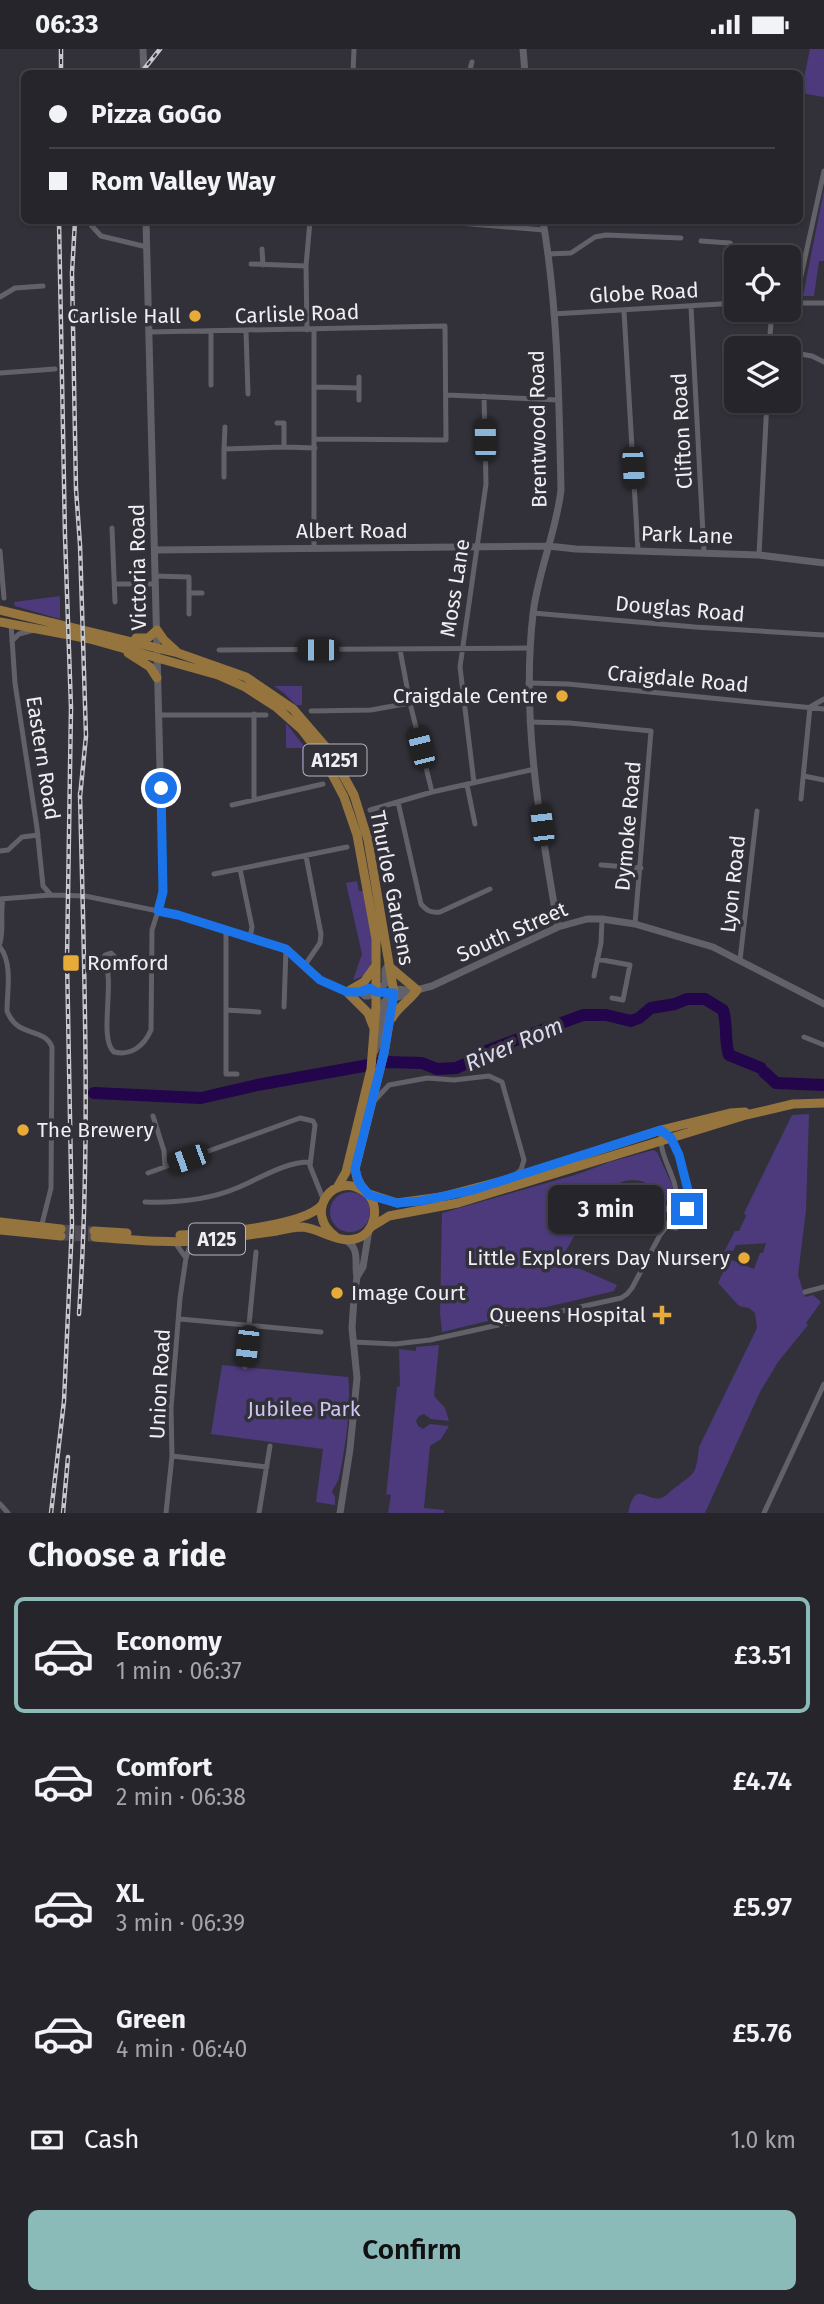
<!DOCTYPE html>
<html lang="en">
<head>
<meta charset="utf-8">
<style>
	body { margin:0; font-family:"Fira Sans",sans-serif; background:#323137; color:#f1f3f6; height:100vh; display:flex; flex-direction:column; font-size:26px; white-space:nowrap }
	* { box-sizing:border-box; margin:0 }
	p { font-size:23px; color:#a4a5a9 }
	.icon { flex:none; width:38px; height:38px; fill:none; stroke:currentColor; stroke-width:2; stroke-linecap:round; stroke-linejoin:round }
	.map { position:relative; height:1464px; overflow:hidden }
	.details { display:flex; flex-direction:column; background:#26252b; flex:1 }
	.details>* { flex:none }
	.guide { position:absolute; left:21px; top:21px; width:782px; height:154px; border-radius:10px; box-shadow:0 2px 5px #0004,0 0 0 2px #424247; display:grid; align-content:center; height:154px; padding:0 28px; background:#26252b }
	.buttons { position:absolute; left:724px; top:196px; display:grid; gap:14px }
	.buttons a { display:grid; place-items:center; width:77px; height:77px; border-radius:10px; background:#26252b; box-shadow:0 2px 5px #0004,0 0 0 2px #424247; font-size:35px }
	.end { position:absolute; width:32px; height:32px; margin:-16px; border:9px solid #1a73e8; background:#fff; box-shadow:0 0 0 4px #fff }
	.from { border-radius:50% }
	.bubble { position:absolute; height:49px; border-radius:10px; background:#26252b; box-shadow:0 2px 5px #0004,0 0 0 2px #424247; font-size:23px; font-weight:600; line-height:49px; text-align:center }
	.car { position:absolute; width:21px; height:42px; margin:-21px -10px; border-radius:9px; box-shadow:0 0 5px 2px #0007; background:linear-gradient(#222 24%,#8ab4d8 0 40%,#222 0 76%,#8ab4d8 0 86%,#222 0) }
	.guide b { display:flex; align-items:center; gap:24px; height:66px; font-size:26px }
	.guide b+b { border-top:2px solid #424247 }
	.guide i { width:18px; height:18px; background:#f1f3f6 }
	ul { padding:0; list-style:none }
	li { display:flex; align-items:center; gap:21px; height:116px; margin:0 14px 10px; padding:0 14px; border:4px solid transparent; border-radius:10px }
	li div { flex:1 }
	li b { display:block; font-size:26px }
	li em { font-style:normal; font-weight:600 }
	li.current { border-color:#8bbbb9 }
	li>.icon { width:63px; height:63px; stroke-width:1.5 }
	h2 { padding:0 28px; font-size:32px; line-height:84px }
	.pay { display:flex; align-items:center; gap:18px; height:77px; padding:0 28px; font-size:26px }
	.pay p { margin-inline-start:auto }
	.action { display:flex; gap:14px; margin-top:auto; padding:14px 28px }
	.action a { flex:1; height:80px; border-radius:10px; background:#8bbbb9; color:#111; font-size:28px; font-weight:600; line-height:80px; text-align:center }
	.status { display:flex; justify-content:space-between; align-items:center; height:49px; padding:0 35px; background:#26252b; direction:ltr }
	.status svg { height:19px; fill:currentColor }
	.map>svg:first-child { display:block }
	.green { fill:#4c3a7c; fill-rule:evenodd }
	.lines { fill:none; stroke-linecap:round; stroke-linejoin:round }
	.river { stroke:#23054c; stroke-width:12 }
	.primary-tunnel { stroke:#4e4d55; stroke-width:9; stroke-dasharray:9 4.5; stroke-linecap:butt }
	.minor { stroke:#626169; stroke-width:5 }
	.tertiary { stroke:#626169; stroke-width:7 }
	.primary { stroke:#95753d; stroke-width:9 }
	.rail-casing { stroke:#c8c7cd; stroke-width:4.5 }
	.rail { stroke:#323139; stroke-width:2; stroke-dasharray:5; stroke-linecap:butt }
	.route { stroke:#1a73e8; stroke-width:9 }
	.poi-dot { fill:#e9ab38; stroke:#323139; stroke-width:2.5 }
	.labels { text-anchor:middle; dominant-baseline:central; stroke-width:7; stroke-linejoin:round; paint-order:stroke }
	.shield { fill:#323139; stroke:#b6b5bb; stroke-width:2 }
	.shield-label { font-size:19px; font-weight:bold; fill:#efeef3 }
	.street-label { font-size:21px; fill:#efeef3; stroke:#323139 }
	.poi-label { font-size:21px; fill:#efeef3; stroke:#323139; text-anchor:end }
	.park-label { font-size:21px; fill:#cec6f0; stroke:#323139 }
	.water-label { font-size:23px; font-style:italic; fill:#dcd8ed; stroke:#323139 }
</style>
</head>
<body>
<div class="status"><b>06:33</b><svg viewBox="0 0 49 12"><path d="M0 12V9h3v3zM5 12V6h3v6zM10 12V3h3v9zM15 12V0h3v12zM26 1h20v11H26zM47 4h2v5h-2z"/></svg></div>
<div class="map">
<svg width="824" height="1464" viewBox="0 0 824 1464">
	<rect width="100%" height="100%" fill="#323139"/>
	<path class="green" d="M810,0H824V48L801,44Z
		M824,141V212H819L814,247H803Z
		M60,547V570L15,557L14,553Z
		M274,637H302V656H296L284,644Z
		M286,674L317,714L302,718V699H286Z
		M357,832L359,842H364C369,869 380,901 366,926L353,931L362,905L346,834Z
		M809,1065L806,1161L798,1226L805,1248L813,1246L821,1253L806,1274L808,1276L778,1313L760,1343L705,1464H628C636,1427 647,1456 663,1448C667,1447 669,1443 672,1441C694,1424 696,1428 699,1398L757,1279L755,1264L749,1259L739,1257L718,1234L726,1217L722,1207L735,1182H739L746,1167L744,1164L792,1066ZM766,1194L763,1204H760L754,1220L729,1210L736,1196Z
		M653,1101L657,1103L672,1136L674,1147L667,1152C657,1146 653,1135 641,1132C603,1123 578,1183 562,1209L577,1215L576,1218L617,1236L614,1242L442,1283L440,1264L442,1164L578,1125L610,1113Z
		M330 1163a20 20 0 1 1 40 0a20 20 0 1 1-40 0Z
		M439,1296L434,1347L445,1359L449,1372L431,1370L424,1365L419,1367L416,1372L418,1377L423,1380L430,1375L449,1377L441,1390L430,1397L424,1459L444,1461V1464H388L391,1446L387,1445L386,1448L397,1338L400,1337L399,1300L416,1302V1298Z
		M222,1316L348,1328C352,1353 345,1402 339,1428C338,1434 334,1437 332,1443L335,1448V1456L316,1453L323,1400L211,1385Z"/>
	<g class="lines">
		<path class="river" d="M764,1023L776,1034L824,1036
			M94,1044L201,1049L257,1036L386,1013L422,1014L437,1020L456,1019L470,1013L481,1004L583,966H606L631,972L639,969L651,959L675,955L687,950H705L723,961C728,977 724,991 729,1006L761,1019"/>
		<path class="primary-tunnel" d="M61,1180L94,1182
			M61,1187L95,1188"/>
		<path class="minor" d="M353,24L354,0
			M469,24L472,13
			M91,172V176L101,187L147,198
			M434,172L544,181
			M701,192L730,194L736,200L737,217
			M262,200L263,216
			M548,205L571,204L595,188L606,186L681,189
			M251,215L306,217
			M0,248L15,239L43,237
			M789,254H824
			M795,254L824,122
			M691,258L704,504
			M624,262L638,502
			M553,265L737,254
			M307,281L306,217L310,172
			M246,282L248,345
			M150,283L445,277L446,391L316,390
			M211,283V336
			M769,299L772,261
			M789,303L812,307L824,313
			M0,324L55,320
			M316,338L359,339V328
			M447,346L559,351
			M359,351V339
			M277,374H284V398L315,399
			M224,400L225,378
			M224,428V400L284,398
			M112,479L115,553
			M314,499V280
			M0,502L4,549
			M759,506L767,352
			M155,527L189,528V565
			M115,535H155
			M189,544H202
			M533,564L695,578L824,586
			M11,575L15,634L37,779L43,837L51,846
			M12,592L19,585L34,581
			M219,601L530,599
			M400,601L410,654L432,743
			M528,634L568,635L824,660
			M311,662L371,661L410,654
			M254,665V750
			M159,666H266
			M529,673L570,674L651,682L635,875
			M804,727L824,731
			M474,734L460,618L486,435L484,347
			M467,736L475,775
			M801,750L810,658L824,650
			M398,753L421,855C427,862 431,864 440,863L490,840
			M232,756L323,735
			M370,761L432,743L535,720
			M0,802L8,801L22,788L38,786
			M601,816L641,819
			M240,820L252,878L250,889
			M214,825L347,798
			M0,850L51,846L85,847L158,862L152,881L151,981C144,997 131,1007 114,1003C98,989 116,932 104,910L105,906L111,904L115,908V913L107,915
			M226,883V1025H237
			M0,894C4,880 0,864 3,850
			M0,898C13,915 7,943 7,962C18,990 43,977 52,998L51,1139L41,1179
			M597,910L630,916L623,951L612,949
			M740,911L757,762
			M305,916L320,894L321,885L306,807
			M594,927L601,894L602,870
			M284,958L286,900
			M226,961L259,963
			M804,988L824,996
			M375,1051L389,1036L427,1029L454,1031L489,1027L502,1033L524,1111L521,1121L515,1126
			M153,1067L164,1102L165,1118
			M661,1081L671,1089L679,1106L690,1149L682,1174L676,1179L667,1177
			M661,1081C657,1110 681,1129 676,1157
			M148,1124L300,1069L313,1072L315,1076L310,1117L324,1152
			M145,1153C176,1154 208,1151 237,1139C261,1129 284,1113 310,1113
			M667,1177L662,1169C663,1161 668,1156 676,1157
			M174,1192L186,1209
			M805,1243L824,1238
			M180,1270L321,1283
			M353,1293L395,1295L430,1291L621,1249L627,1245L632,1239L660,1186L667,1177
			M245,1318L256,1203
			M172,1407L267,1418
			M0,1455L8,1464
			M166,1464L172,1407L171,1359L180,1249L186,1209L191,1193
			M259,1464L270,1397
			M764,1464L824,1335"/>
		<path class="tertiary" d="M143,0L144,24
			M523,0L525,24
			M146,172L163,838L158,862L178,866L286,900L320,931L347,943H361L370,939L376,943L394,944L398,948L409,943L432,937L558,878L587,870H602L635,875L713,898L824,955
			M543,172C558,260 559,352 561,441C556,484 538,522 533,565C521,669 540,775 558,878
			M155,501L548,497L576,500L759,506L824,514
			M361,943L365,947H369L385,935V921L389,915
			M375,1002L381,985L384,953C393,944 396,936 409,943
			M345,1191C361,1199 354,1214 357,1228
			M340,1464L350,1400L357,1329L352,1279L354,1249L357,1228L363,1218L369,1181"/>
		<path class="primary" d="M0,561L178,604L246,628L293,660L331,704L354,746L368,791L394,944L384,1004L355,1120L357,1129L364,1142
			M0,573L90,590L218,626L245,638L276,658L302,681L324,710L344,748L357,786L376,890V957L371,1020L346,1123L337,1139
			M136,589H148L157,581L164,591L176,602
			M128,604L150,618L157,629
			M391,919L417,941C409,952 398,958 392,969
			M373,977L368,964L347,943L364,933L376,916
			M369,1145L397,1154L441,1148L513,1129L661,1081L730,1064L745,1063
			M0,1173L61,1180
			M371,1178L389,1167L458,1154L746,1066L793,1055L824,1054
			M0,1181L61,1187
			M94,1182L127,1184
			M180,1186C210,1185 303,1178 322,1156
			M95,1188C134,1191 174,1195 213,1191C234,1188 256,1185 277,1182C285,1180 295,1178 303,1178C320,1180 338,1194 355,1190C375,1186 382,1155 365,1143C334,1120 302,1164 336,1188"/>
		<defs>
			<path id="rail" d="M61,0V24
				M141,24L160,0
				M75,172L72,224L76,440L80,496L86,687L80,748
				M79,1265C91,1092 84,917 80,744
				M51,1464L64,1352L72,1176L67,910L71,659L65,487L59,172
				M63,1464L68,1408"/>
		</defs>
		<use href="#rail" class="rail-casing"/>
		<use href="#rail" class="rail"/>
	</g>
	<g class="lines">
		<path class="route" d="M161,739L163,843L158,862L178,866L286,900L320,931L347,943H360L370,939L376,943L394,944L384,1004L355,1120L359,1134L369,1146L397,1154L421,1152L473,1141L661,1081L671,1089L679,1106L690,1149L687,1160"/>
	</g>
	<g class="poi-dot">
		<circle cx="195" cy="267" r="7"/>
		<circle cx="562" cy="647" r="7"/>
		<rect x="62" y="905" width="18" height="18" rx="3.5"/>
		<circle cx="23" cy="1081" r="7"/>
		<circle cx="744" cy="1209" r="7"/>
		<circle cx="337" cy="1244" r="7"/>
		<path d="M658.5 1255.5h7v7h7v7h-7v7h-7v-7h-7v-7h7z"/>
	</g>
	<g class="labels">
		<g class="shield">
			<rect x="303.5" y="695.5" width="63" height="31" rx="5"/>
			<rect x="189" y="1174.5" width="56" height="31" rx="5"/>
		</g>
		<g class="shield-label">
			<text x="335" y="711">A1251</text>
			<text x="217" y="1190">A125</text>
		</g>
		<g class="street-label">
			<text transform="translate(644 244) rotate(-3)">Globe Road</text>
			<text transform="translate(297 265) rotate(-2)">Carlisle Road</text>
			<text transform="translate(538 380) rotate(-91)">Brentwood Road</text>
			<text transform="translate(682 382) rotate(-93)">Clifton Road</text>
			<text x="352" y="482">Albert Road</text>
			<text transform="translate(687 486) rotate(2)">Park Lane</text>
			<text transform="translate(138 518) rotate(-91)">Victoria Road</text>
			<text transform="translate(455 539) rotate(-81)">Moss Lane</text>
			<text transform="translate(680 560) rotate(5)">Douglas Road</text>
			<text transform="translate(678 630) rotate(5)">Craigdale Road</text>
			<text transform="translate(43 709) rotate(81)">Eastern Road</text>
			<text transform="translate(628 777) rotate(-85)">Dymoke Road</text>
			<text transform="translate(733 835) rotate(-84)">Lyon Road</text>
			<text transform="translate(392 839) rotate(79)">Thurloe Gardens</text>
			<text transform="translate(512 883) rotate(-24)">South Street</text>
			<text transform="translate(160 1335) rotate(-87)">Union Road</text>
		</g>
		<g class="poi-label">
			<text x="181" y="267">Carlisle Hall</text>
			<text x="548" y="647">Craigdale Centre</text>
			<text x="87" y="914" text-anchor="start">Romford</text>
			<text x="37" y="1081" text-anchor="start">The Brewery</text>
			<text x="730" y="1209">Little Explorers Day Nursery</text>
			<text x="351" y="1244" text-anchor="start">Image Court</text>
			<text x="646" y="1266">Queens Hospital</text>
		</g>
		<g class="park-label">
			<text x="304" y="1360">Jubilee Park</text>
		</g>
		<g class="water-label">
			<text transform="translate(514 995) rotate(-23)">River Rom</text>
		</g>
	</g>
</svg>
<div class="buttons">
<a><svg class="icon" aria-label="locate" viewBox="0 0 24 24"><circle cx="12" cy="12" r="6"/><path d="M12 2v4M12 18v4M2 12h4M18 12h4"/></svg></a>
<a><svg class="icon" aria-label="layers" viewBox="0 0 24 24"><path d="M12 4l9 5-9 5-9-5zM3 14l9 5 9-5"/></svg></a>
</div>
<i class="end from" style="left:161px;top:739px"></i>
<i class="end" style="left:687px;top:1160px"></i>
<div class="bubble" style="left:548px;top:1136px;width:116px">3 min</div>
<i class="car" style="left:485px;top:391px;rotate:359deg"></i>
<i class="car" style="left:633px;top:419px;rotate:177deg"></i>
<i class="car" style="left:318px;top:601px;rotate:270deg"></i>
<i class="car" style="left:421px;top:699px;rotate:346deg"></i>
<i class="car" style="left:542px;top:776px;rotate:353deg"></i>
<i class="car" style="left:188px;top:1110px;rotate:250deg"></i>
<i class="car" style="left:247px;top:1297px;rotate:186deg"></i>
<div class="guide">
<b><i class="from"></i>Pizza GoGo</b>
<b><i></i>Rom Valley Way</b>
</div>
</div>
<section class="details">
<h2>Choose a ride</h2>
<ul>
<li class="current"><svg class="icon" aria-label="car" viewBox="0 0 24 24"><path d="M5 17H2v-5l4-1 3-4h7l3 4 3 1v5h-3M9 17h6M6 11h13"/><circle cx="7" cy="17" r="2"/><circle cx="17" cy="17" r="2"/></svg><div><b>Economy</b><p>1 min · 06:37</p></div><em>£3.51</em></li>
<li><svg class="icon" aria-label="car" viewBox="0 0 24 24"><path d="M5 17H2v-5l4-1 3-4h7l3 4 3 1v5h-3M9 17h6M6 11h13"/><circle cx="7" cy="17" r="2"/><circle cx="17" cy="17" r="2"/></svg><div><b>Comfort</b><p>2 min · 06:38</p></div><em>£4.74</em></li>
<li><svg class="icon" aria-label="car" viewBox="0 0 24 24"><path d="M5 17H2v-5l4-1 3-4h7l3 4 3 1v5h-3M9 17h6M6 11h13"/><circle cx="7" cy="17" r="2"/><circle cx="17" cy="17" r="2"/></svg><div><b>XL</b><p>3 min · 06:39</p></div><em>£5.97</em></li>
<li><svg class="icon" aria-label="car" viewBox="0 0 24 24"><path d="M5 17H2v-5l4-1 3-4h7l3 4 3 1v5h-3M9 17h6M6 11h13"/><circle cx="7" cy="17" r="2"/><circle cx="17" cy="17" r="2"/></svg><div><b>Green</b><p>4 min · 06:40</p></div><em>£5.76</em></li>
</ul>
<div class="pay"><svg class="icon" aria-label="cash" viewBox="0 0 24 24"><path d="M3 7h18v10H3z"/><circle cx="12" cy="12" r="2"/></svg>Cash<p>1.0 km</p></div>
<div class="action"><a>Confirm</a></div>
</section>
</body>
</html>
